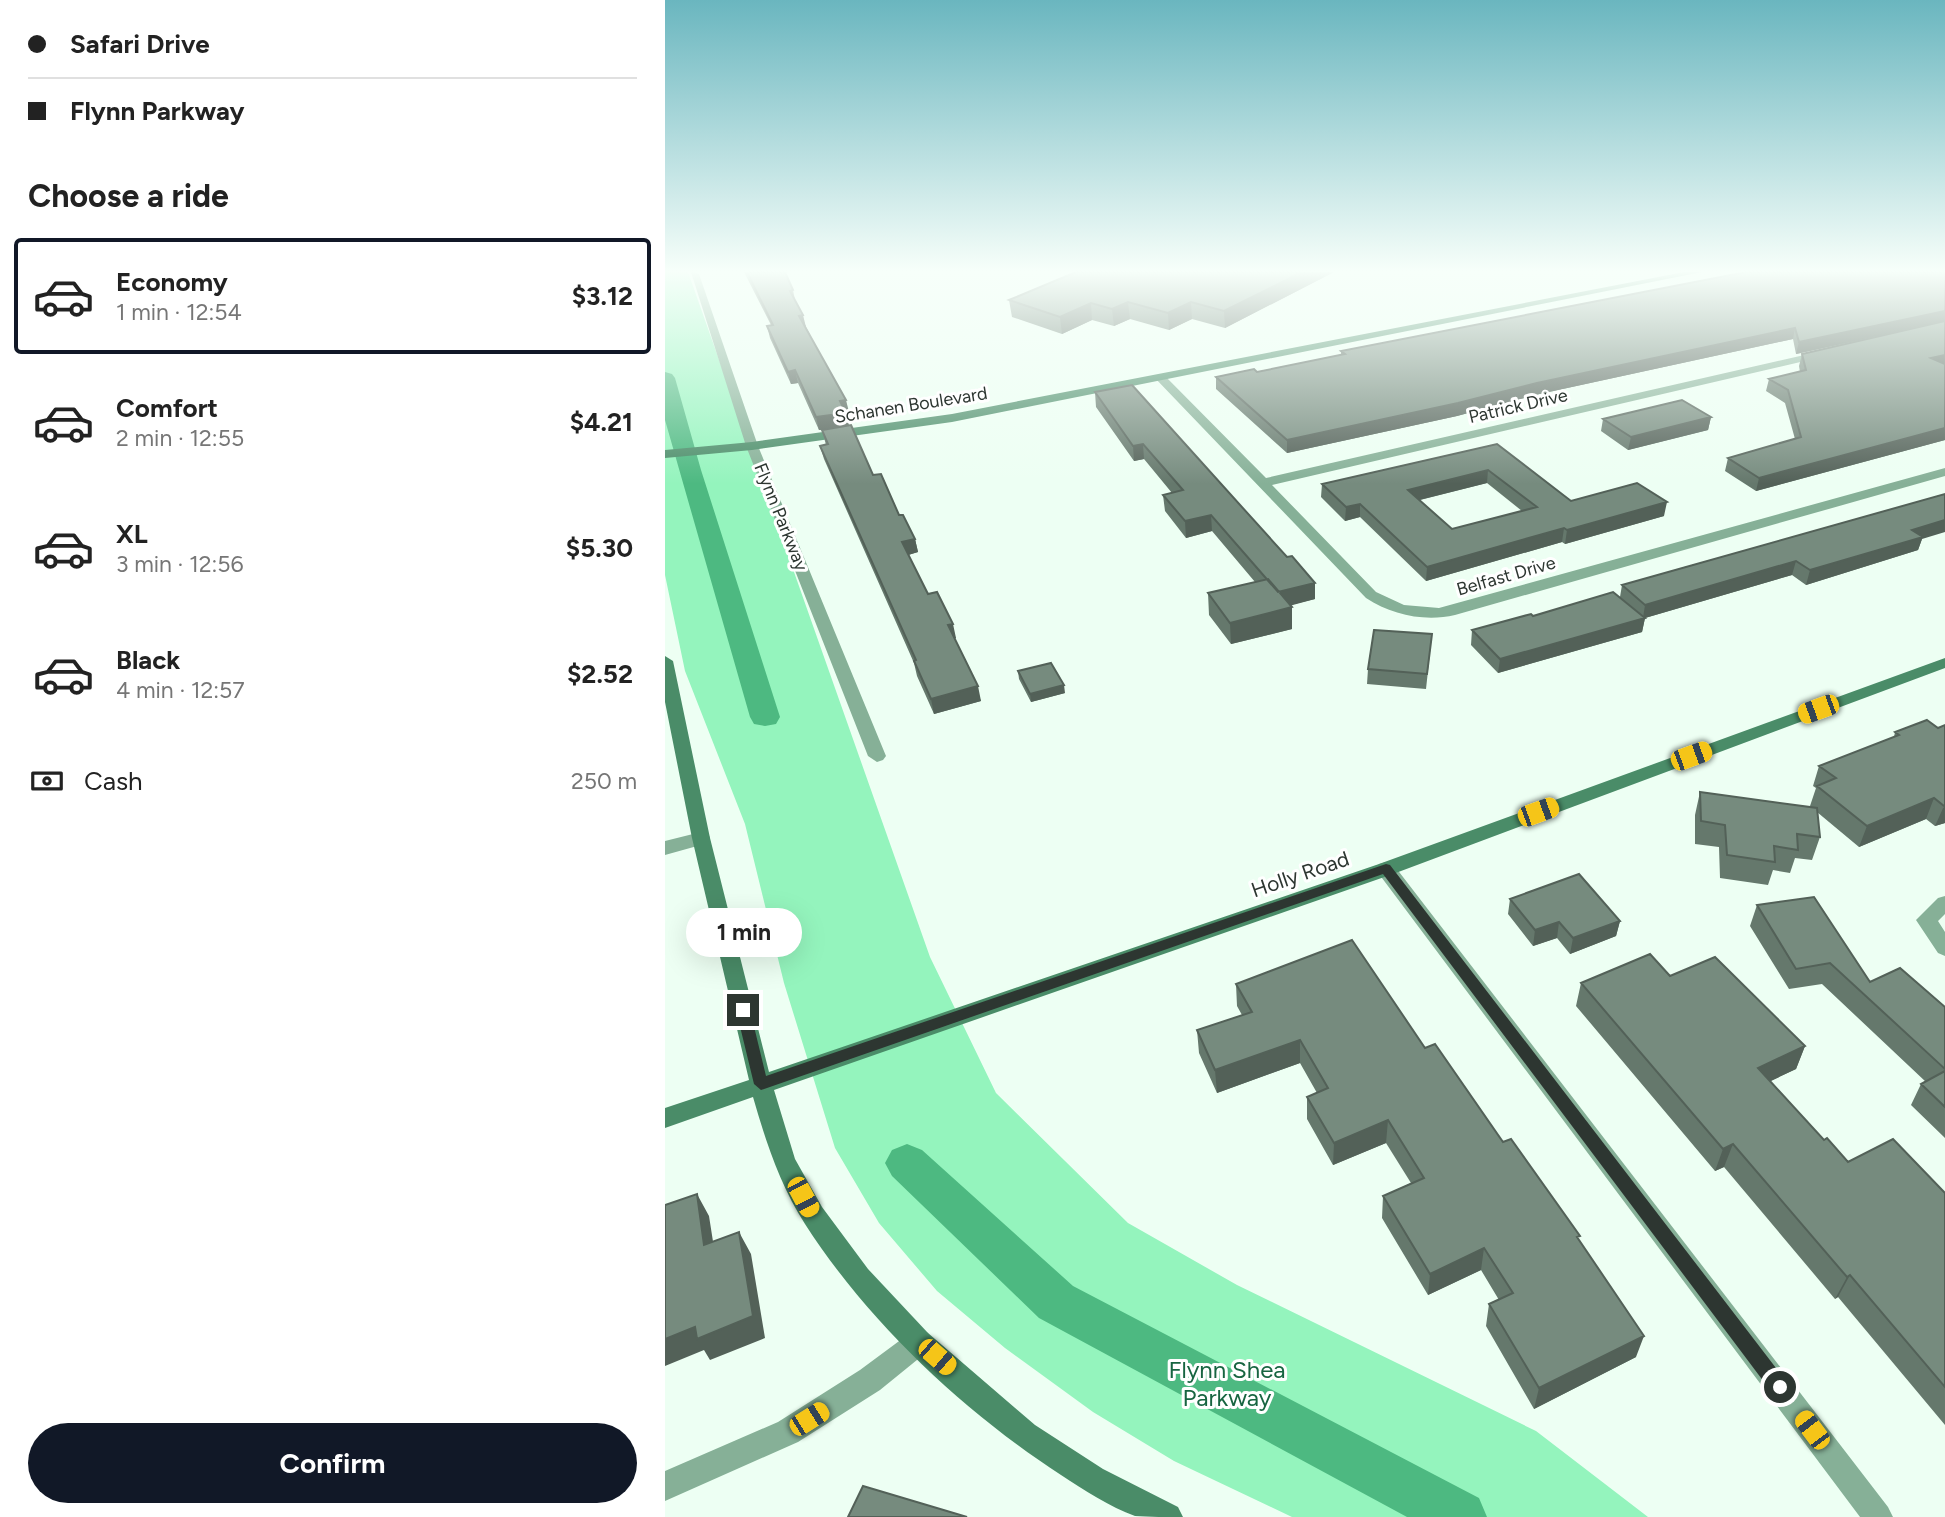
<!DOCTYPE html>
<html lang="en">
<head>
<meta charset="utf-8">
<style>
	body { margin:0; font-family:Figtree,sans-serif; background:#f6f6f6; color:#222; height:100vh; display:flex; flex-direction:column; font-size:26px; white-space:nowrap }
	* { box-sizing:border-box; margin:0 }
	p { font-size:23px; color:#767676 }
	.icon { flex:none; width:38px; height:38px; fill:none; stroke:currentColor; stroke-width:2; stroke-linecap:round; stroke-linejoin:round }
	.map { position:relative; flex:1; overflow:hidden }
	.side { display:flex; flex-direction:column; background:#fff; width:665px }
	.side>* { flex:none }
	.guide { display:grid; align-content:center; height:154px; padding:0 28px; background:#fff }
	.end { position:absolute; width:32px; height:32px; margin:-16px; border:9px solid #2d3631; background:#fff; box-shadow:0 0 0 4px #fff }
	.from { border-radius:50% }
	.bubble { position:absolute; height:49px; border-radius:24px; background:#fff; box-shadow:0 7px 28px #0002; font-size:23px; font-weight:700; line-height:49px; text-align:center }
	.car { position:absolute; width:21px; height:42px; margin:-21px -10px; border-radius:9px; box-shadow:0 0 5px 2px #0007; background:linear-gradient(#f5c518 24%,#345 0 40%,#f5c518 0 76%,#345 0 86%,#f5c518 0) }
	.guide b { display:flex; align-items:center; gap:24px; height:66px; font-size:26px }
	.guide b+b { border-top:2px solid #e0e0e0 }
	.guide i { width:18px; height:18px; background:#222 }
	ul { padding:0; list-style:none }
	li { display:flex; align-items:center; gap:21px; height:116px; margin:0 14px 10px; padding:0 14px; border:4px solid transparent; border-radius:7px }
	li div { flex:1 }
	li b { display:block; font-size:26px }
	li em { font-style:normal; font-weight:700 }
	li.on { border-color:#111827 }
	li>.icon { width:63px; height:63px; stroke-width:1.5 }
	h2 { padding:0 28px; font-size:32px; line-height:84px }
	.pay { display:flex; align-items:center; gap:18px; height:77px; padding:0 28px; font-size:26px }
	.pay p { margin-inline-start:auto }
	.primary-button { display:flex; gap:14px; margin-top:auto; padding:14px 28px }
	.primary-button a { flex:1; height:80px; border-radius:42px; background:#111827; color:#fff; font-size:28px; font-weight:700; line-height:80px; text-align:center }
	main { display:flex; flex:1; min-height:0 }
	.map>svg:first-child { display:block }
	.green { fill:#94f4bd }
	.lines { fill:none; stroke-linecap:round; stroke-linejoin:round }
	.canal { fill:#4db981; fill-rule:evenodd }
	.street { fill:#86b097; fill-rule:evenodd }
	.secondary { fill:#4a8c68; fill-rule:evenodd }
	.wall { fill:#65786c; fill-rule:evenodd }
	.shaded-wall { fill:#536158 }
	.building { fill:#768b7e; stroke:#536158; stroke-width:2; fill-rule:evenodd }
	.route { fill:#2d3631 }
	.labels { text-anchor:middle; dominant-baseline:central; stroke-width:6; stroke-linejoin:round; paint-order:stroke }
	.far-street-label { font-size:18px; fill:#2d3631; stroke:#fff }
	.street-label { font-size:21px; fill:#2d3631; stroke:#fff }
	.near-park-label { font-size:24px; fill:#176541; stroke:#fff }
</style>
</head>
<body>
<main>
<section class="side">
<div class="guide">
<b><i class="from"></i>Safari Drive</b>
<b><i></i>Flynn Parkway</b>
</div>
<h2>Choose a ride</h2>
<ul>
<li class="on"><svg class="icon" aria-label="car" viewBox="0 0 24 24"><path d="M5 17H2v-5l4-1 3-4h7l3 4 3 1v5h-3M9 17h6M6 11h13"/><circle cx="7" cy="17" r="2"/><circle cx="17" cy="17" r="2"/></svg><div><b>Economy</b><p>1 min · 12:54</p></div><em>$3.12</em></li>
<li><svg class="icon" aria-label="car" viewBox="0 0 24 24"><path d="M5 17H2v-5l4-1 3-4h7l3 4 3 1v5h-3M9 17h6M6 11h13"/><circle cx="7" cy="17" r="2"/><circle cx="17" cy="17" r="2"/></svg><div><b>Comfort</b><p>2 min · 12:55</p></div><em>$4.21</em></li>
<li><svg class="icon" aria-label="car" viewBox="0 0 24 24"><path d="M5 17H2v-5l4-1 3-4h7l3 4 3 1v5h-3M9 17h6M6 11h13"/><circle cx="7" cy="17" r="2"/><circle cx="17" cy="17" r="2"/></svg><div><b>XL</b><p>3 min · 12:56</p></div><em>$5.30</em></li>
<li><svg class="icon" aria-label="car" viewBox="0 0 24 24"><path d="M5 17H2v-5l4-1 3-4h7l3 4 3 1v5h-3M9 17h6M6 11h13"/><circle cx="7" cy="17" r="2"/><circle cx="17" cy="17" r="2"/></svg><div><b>Black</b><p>4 min · 12:57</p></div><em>$2.52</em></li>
</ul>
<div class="pay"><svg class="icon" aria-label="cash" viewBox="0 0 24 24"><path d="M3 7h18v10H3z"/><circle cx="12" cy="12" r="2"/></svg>Cash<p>250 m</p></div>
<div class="primary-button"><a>Confirm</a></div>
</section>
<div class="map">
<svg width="1280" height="1517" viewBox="0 0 1280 1517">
	<rect width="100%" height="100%" fill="#edfff3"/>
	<path class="green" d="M0,272H23L265,957L331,1093L463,1223L572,1285L871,1431L983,1517H627L509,1461L428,1412L340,1348L272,1291L214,1223L170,1148L119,983L80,824L20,671L0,575Z"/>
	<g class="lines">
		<path class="canal" d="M0,372L7,374L10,378L36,470L115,717L111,724L100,726L89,724L85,717L0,420Z
			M242,1144L257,1150L408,1286L814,1498L822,1517H742L374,1318L227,1176L220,1163L227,1150Z"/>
		<path class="street" d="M26,272L34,274L93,446L221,756L218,760L212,762L203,756L81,446Z
			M1157,351L1161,352V356L607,485L711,592L739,605L774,608L1280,468V476L790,615C760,622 727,615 701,598L489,377L499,375L601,478Z
			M36,832L43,833L45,838L43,843L0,855V841Z
			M721,862L728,864L1223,1507L1228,1517H1195L714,874L711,869L714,864Z
			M1280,896V914L1273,921L1280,932V956L1273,953L1251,920L1273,898Z
			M254,1329L263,1333L267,1342L263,1351L215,1390L133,1442L0,1501V1471L113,1422L195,1370L245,1333Z"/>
		<path class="secondary" d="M1019,272H1037L287,422L87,450L0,458V450L87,442L287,414Z
			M0,656L8,661L45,838L104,1072L714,864L1280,658V668L728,874L109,1090L130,1159L157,1207L203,1269L263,1333L370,1425L438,1469L513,1507L518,1517C504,1517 483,1517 470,1516C445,1507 419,1490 396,1475C299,1412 203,1322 140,1224C115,1185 101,1142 88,1097L0,1128V1108L84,1080L27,838L0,702Z"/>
	</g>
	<path class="wall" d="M79,272H120L128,290L130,300L141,327L184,412L181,413L184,426L208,475L250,539L253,552L243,555L263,594L291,638L289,639L316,701L269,714L252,676L249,663L159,459L155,446L161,445L157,430H154L133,383L126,384L105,338L102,326L106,325Z
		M669,272L560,328L527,319L504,330L465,319L449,326L427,320L397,334L347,317L344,300Z
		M1280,272V440L1091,491L1060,471L1063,458L1130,439L1120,403L1101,391L1104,379L1135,372L1134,366L1137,354L1216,336L1131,354L1128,339L870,395L792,416L622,453L551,389V377L592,372L676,355V351Z
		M430,392L650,599L625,605L627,607V629L566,644L544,615L543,593L590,582L547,531L521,538L500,511L498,495L507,493L479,459L469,461L431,407Z
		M1046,417L1043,430L963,450L936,431L938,419Z
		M832,444L906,501L999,516L900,544L897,542L761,581L695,517L680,521L656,497L657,484ZM822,483L857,511L787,529L755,500Z
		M1257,539L1253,550L1141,585L1127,575L980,618L977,632L833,673L806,645L807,630L955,597L957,585Z
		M767,634L761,689L702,684L703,669Z
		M353,671L400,693L366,702L354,679Z
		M1273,728L1280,823L1270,826L1261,819L1194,847L1152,812L1155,837L1147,860L1130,858L1125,873L1108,870L1103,885L1055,878L1054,847L1030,844V815L1035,792L1146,807L1145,806L1151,788L1148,786L1154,766L1229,737L1230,732Z
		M845,899L955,921L951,936L905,954L892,938L868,946L843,914Z
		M1092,905L1205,982L1280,1007V1138L1246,1105L1256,1084L1261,1082L1157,984L1124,989L1085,926Z
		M1005,976L1140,1046L1131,1069L1105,1081L1159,1140L1183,1162L1280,1193V1425L1173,1297L1170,1299L1059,1167L1050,1171L911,1006L916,983Z
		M571,984L760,1048L838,1142L914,1240L971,1357L869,1409L821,1326L824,1304L834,1300L816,1270L763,1295L717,1218L718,1196L746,1183L721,1143L668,1165L642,1119V1097L652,1093L635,1063L552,1093L534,1053L532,1030L577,1015L572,1006Z"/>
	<path class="shaded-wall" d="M637,272H669L560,328L559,311Z
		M463,302L465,319L449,326L447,309Z
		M526,302L527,319L504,330L503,313Z
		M426,303L427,320L397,334L395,317Z
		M1280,311V321L1131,354L1134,342Z
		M138,315L141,327H137L134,316Z
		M1130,328L1128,339L870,395L792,416L622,453V440L872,383Z
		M1280,355V366L1266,358Z
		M130,370L133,383L126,384L123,372Z
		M181,400L184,412L178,413H181L184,426L154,430L151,417L175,401Z
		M1046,417L1043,430L963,450L966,437Z
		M1280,428V440L1091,491L1094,478Z
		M478,444L479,459L469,461L468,446Z
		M823,470L822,483L742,503L743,490Z
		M1002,502L999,516L900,544L902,530Z
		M695,504V517L680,521L681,507Z
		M546,515L547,531L521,538L520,521Z
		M1280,520V532L1257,539L1253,550L1141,585L1145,570L1247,530Z
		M899,528L897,542L761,581L762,567Z
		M250,539L253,552L240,556L237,542Z
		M1131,561L1127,575L980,618L977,632L833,673L835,659L978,618L980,605Z
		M650,583V599L613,609L612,592Z
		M627,607V629L566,644L565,623Z
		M288,624L291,638L286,640L283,625Z
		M399,685L400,693L366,702L365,694Z
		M313,686L316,701L269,714L266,699Z
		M1269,798L1261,819L1194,847L1202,826Z
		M1279,806H1280V823L1270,826Z
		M955,921L951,936L905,954L908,938Z
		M894,922L892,938L868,946L870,930Z
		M635,1040V1063L552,1093L550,1070Z
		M1140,1046L1131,1069L1085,1091L1093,1068Z
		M723,1120L721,1143L668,1165L669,1143Z
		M1068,1144L1059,1167L1050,1171L1058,1149Z
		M32,1194L44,1216L52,1267L39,1245Z
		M74,1232L86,1254L100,1338L45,1360L39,1350L0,1366V1339Z
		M819,1248L816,1270L763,1295L765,1274Z
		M1185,1275L1173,1297L1170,1299L1182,1277Z
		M979,1336L971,1357L869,1409L874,1388Z"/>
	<path class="building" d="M82,272H120L128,290L125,291L138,315L134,316L181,400L175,401L181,413L151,417L130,370L123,372L102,326L108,325Z
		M411,272H637L559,311L526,302L503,313L463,302L447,309L426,303L395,317L344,300Z
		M1081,272H1280V311L1134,342L1130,328L872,383L793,403L622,440L551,377L589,369L592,372L680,354L676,351Z
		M1280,321V355L1266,358L1280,364V428L1094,478L1063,458L1136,437L1123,390L1104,379L1141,370L1137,354Z
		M467,385L622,557L627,556L650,583L613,592L546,515L520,521L498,495L518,490L478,444L468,446L430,392Z
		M1017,400L1046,417L966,437L938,419Z
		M186,425L208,475L216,474L234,515H238L250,539L237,542L263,594L272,592L288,624L283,625L313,686L266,699L249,661L251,660L155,446L163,444L157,430Z
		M832,444L906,501L972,483L1002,502L902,530L899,528L762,567L695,504L681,507L657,484ZM823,470L872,507L787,529L743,490Z
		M1280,494V520L1247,530L1258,537L1145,570L1131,561L980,605L957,585Z
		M603,579L627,607L565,623L543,593Z
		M948,592L980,618L835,659L807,630L866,614L868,616Z
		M709,630L767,634L762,674L703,669Z
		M386,663L399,685L365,694L353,671Z
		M1262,720L1273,728L1280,725V806H1279L1269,798L1202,826L1152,786L1171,778L1154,766L1234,735L1230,732Z
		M1035,792L1152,808L1155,837L1132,834L1133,850L1109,846L1110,862L1062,855L1060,825L1036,821Z
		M914,874L955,921L908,938L894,922L870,930L845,899Z
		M1149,897L1205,982L1235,968L1280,1007V1069L1165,963L1131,969L1092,905Z
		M687,940L760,1048L770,1044L838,1142L846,1139L915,1236L912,1237L979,1336L874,1388L824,1304L848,1293L819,1248L765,1274L718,1196L759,1178L723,1120L669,1143L642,1097L663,1088L635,1040L550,1070L532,1030L587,1012L571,984Z
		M985,954L1005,976L1050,957L1140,1046L1093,1068L1159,1140L1162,1138L1183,1162L1228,1139L1280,1193V1387L1185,1275L1182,1277L1068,1144L1058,1149L916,983Z
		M1280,1071V1107L1256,1084Z
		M32,1194L39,1245L74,1232L88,1316L32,1339L30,1327L0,1339V1205Z
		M198,1486L302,1517H183Z"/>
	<linearGradient id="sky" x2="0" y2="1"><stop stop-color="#6ab6bf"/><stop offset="0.56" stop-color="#f7fffa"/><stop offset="1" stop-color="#f7fffa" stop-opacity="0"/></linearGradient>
	<rect width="1280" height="484" fill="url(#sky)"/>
	<path class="route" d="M721,864L725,865L1121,1381L1123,1387L1121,1394L1115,1396L1108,1394L718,874L96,1090L89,1084L71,1010L73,1006L78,1005L85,1010L101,1076Z"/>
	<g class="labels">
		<g class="far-street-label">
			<text transform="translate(246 405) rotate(-9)">Schanen Boulevard</text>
			<text transform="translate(853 406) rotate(-13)">Patrick Drive</text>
			<text transform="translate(116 517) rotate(68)">Flynn Parkway</text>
			<text transform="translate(841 576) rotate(-16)">Belfast Drive</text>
		</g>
		<g class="street-label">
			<text transform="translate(635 874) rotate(-19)">Holly Road</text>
		</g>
		<g class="near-park-label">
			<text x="562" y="1369">Flynn Shea<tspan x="562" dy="28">Parkway</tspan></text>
		</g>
	</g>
</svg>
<i class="end from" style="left:1115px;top:1387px"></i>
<i class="end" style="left:78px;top:1010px"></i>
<div class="bubble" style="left:21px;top:908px;width:116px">1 min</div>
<i class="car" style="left:1153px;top:709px;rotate:250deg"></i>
<i class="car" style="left:1026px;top:756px;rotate:70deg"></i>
<i class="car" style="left:873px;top:812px;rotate:70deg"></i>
<i class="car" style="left:138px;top:1197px;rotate:152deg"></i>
<i class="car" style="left:272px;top:1357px;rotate:131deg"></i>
<i class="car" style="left:144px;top:1419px;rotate:58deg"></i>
<i class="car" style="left:1147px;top:1430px;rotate:323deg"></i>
</div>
</main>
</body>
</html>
